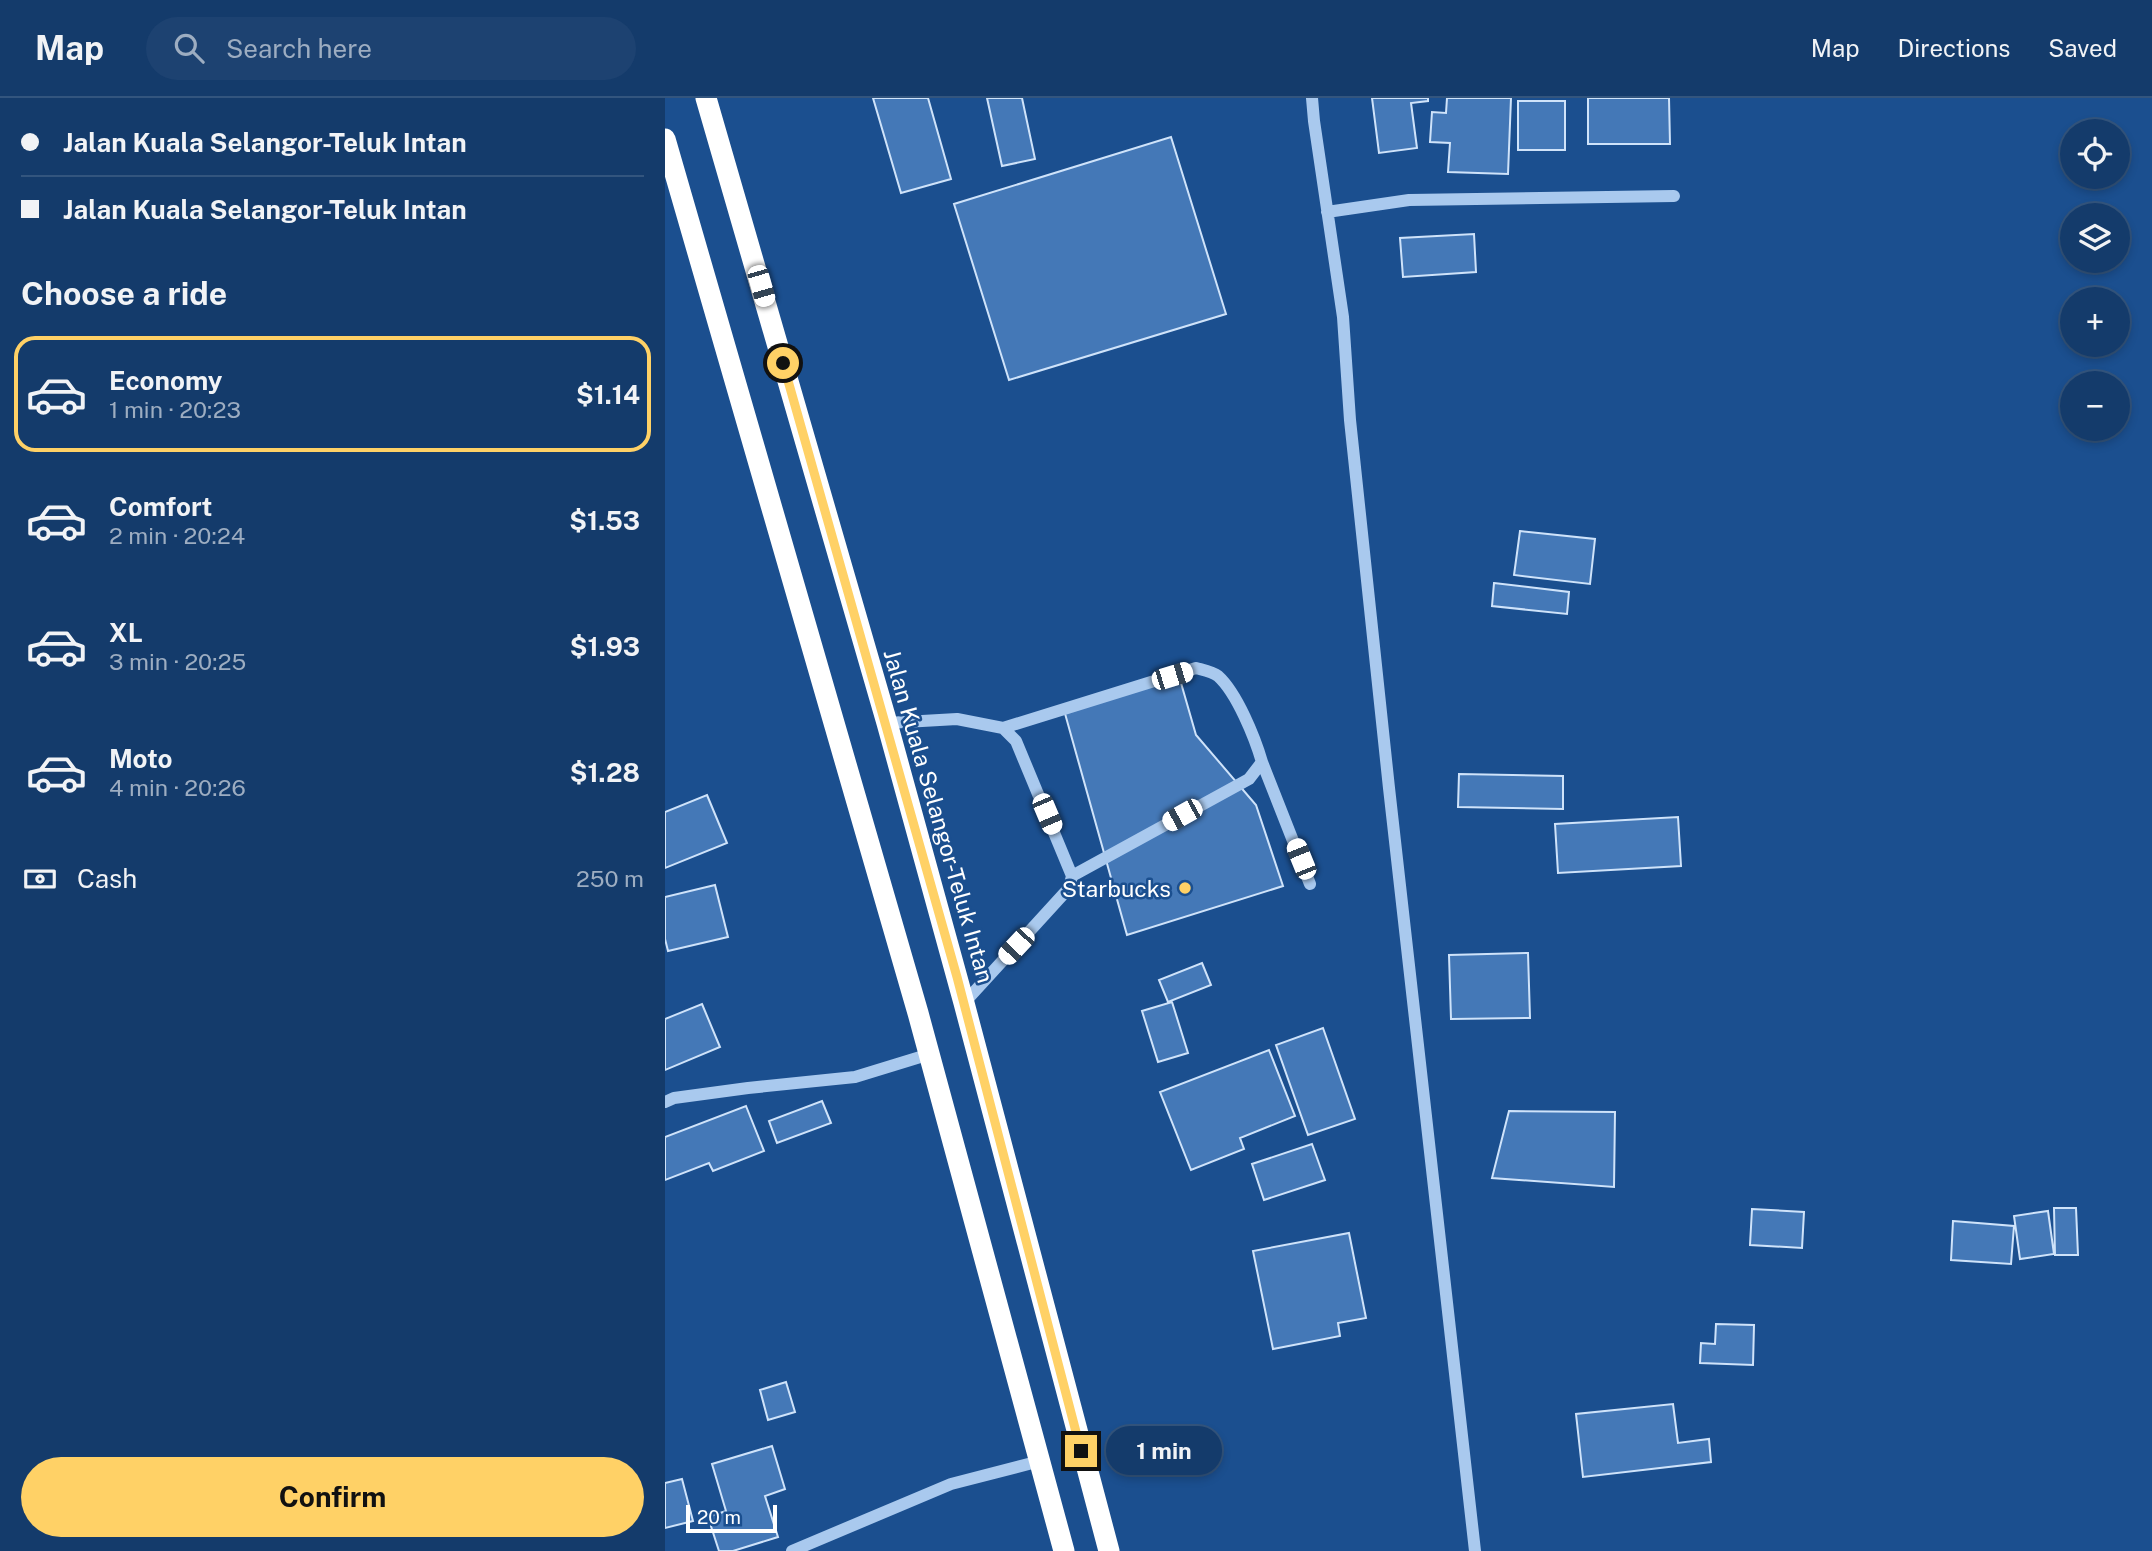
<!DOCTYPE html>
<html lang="en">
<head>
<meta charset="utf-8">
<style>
	body { margin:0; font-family:"Public Sans",sans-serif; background:#1d4271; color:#f1f3f6; height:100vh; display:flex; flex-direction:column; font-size:26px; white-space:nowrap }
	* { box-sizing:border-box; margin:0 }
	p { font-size:23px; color:#9dadc1 }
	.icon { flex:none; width:38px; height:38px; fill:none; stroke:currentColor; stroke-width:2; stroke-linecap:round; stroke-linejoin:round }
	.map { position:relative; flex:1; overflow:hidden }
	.details { display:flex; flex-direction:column; background:#143b6b; width:665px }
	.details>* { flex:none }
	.banner { display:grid; align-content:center; height:154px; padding:0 21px; background:#143b6b }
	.fabs { position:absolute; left:1395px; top:21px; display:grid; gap:14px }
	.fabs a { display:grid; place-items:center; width:70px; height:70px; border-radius:50%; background:#143b6b; box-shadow:0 4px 10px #0003,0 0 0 2px #33557e; font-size:35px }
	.scale { position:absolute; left:21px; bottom:18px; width:91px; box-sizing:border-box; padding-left:7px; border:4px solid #fff; border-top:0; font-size:19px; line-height:24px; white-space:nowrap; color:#fff; -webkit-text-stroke:5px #1b4f8f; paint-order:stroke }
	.end { position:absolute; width:32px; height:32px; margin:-16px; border:9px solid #ffd166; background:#111; box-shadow:0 0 0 4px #111 }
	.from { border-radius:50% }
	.bubble { position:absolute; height:49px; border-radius:24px; background:#143b6b; box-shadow:0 4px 10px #0003,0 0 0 2px #33557e; font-size:23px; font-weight:700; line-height:49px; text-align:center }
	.car { position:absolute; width:21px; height:42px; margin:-21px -10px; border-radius:9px; box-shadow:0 0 5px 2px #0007; background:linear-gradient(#fff 24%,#345 0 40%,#fff 0 76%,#345 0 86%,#fff 0) }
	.banner b { display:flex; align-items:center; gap:24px; height:66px; font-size:26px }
	.banner b+b { border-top:2px solid #33557e }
	.banner i { width:18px; height:18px; background:#f1f3f6 }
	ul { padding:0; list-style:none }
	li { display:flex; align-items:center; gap:21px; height:116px; margin:0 14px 10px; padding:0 7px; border:4px solid transparent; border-radius:21px }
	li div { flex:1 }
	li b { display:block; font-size:26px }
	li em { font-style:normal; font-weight:700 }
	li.current { border-color:#ffd166 }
	li>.icon { width:63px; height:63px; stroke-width:1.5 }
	h2 { padding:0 21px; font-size:32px; line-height:84px }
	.pay { display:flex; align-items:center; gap:18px; height:77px; padding:0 21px; font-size:26px }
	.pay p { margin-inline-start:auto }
	.primary-button { display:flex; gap:14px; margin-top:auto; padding:14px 21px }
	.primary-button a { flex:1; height:80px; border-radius:42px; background:#ffd166; color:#111; font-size:28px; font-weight:700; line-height:80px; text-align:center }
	header { display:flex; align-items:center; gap:42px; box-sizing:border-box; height:98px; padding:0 35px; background:#143b6b; border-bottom:2px solid #33557e }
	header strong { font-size:33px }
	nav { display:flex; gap:38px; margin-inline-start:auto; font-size:24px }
	.search { width:490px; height:63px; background:#1d4271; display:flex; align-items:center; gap:18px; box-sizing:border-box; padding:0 24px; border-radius:38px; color:#9dadc1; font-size:26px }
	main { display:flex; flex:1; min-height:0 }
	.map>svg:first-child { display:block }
	.building { fill:#4478b7; stroke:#cfe3fa; stroke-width:2 }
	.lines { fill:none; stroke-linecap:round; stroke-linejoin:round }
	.minor { stroke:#a9c9ee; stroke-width:12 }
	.highway { stroke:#fff; stroke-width:21 }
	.route { stroke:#ffd166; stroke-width:9 }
	.poi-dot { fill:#ffd166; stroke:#1b4f8f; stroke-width:2.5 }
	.labels { text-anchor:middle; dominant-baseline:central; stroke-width:5; stroke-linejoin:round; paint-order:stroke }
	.street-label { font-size:23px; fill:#fff; stroke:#1b4f8f }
	.poi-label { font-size:23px; fill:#fff; stroke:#1b4f8f; text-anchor:end }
</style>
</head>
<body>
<header>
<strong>Map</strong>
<div class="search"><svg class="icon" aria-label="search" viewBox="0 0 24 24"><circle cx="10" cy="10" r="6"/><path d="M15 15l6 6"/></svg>Search here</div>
<nav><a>Map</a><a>Directions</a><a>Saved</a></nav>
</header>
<main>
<section class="details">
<div class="banner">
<b><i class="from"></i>Jalan Kuala Selangor-Teluk Intan</b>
<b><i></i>Jalan Kuala Selangor-Teluk Intan</b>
</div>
<h2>Choose a ride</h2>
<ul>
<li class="current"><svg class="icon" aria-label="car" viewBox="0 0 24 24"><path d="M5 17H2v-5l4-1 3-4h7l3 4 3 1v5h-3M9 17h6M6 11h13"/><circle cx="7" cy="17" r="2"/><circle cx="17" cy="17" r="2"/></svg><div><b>Economy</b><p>1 min · 20:23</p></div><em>$1.14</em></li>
<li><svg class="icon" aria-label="car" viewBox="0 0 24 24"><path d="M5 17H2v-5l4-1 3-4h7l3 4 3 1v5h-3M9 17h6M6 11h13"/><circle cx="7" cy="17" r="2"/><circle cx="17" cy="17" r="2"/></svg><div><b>Comfort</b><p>2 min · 20:24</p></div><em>$1.53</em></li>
<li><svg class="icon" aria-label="car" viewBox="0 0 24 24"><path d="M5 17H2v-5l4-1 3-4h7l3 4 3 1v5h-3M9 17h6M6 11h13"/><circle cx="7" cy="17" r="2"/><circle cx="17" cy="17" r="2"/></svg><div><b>XL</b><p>3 min · 20:25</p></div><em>$1.93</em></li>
<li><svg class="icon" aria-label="car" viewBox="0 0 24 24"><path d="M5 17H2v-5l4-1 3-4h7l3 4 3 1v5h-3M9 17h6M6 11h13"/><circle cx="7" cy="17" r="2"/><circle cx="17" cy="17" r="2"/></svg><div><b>Moto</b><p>4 min · 20:26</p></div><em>$1.28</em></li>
</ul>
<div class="pay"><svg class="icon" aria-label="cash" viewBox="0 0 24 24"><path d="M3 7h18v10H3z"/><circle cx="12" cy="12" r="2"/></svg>Cash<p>250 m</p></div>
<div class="primary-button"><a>Confirm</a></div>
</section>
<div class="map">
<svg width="1487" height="1453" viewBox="0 0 1487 1453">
	<rect width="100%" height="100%" fill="#1b4f8f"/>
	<path class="building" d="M208,0H263L286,81L236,95Z
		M322,0H357L370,61L337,68Z
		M707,0H763V3L746,5L752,50L714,55Z
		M782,0H846L843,76L783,74L785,45L765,44L767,14L781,15Z
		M923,0H1004L1005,46H923Z
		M853,3H900V52H853Z
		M506,39L561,216L344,282L289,106Z
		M809,136L811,174L738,179L735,140Z
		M855,433L930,441L925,486L849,477Z
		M829,485L904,494L902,516L827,508Z
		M514,578L531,637L591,707L618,788L462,837L399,612Z
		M794,676L898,678V711L793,709Z
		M42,697L62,745L0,770V714Z
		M1013,719L1016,768L893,775L890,726Z
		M50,787L63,839L3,853L0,841V799Z
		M863,855L865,920L786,921L784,857Z
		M537,865L546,887L503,904L494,882Z
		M507,904L523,955L493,964L477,913Z
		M37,906L55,949L0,972V921Z
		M658,930L690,1021L643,1037L611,947Z
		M604,952L630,1018L575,1040L579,1051L526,1072L495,994Z
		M157,1003L166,1025L112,1045L104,1023Z
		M81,1008L99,1053L48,1073L44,1065L0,1082V1039Z
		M844,1013L950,1014L949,1089L827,1080Z
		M647,1046L660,1082L599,1102L587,1066Z
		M1389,1110H1411L1413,1157H1390Z
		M1087,1111L1139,1114L1137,1150L1085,1147Z
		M1383,1113L1389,1156L1355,1161L1349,1118Z
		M1288,1123L1349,1128L1346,1166L1286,1162Z
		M684,1135L701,1220L673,1225L675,1238L608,1251L588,1153Z
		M1051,1226L1089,1227L1088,1267L1035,1265L1036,1245L1050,1246Z
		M121,1284L130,1314L103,1322L95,1292Z
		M1008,1306L1013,1345L1044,1341L1046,1364L918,1379L911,1316Z
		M107,1348L120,1391L100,1398L113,1439L68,1453H54L43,1419L61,1413L47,1366Z
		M17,1381L28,1423L0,1430V1385Z"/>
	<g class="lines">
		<path class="minor" d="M647,0L649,23L678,219L685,322L724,690L810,1453
			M662,114L744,102L1009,98
			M222,625L292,621L338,630L351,643L407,778L404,790L299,905
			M338,630L531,570C538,572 548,574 553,578C572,595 590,640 597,664L584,681L407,778
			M597,664L645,786
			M0,1004L9,1000L83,990L190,979L265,956
			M127,1453L286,1386L375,1363"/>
		<path class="highway" d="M41,0L222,625L299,905L444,1453
			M0,41L253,915L399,1453"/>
	</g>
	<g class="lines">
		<path class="route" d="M118,265L292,879L416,1353"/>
	</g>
	<circle class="poi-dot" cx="520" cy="790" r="7"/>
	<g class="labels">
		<g class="street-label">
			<text transform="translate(274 718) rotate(74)">Jalan Kuala Selangor-Teluk Intan</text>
		</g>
		<g class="poi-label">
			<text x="506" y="790">Starbucks</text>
		</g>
	</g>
</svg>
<div class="fabs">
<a><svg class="icon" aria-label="locate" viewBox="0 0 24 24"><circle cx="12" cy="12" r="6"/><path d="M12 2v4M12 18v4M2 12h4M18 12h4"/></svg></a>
<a><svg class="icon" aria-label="layers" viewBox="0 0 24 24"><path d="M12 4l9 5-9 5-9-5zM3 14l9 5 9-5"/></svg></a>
<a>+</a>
<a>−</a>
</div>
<div class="scale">20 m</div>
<i class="end from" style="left:118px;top:265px"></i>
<i class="end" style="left:416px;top:1353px"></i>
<div class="bubble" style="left:441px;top:1328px;width:116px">1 min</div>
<i class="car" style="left:96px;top:188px;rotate:164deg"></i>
<i class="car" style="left:507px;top:578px;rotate:73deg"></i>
<i class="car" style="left:382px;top:716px;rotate:157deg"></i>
<i class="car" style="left:517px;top:717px;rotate:241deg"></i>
<i class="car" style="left:636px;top:761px;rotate:338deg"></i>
<i class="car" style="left:351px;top:848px;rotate:223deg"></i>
</div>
</main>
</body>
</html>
